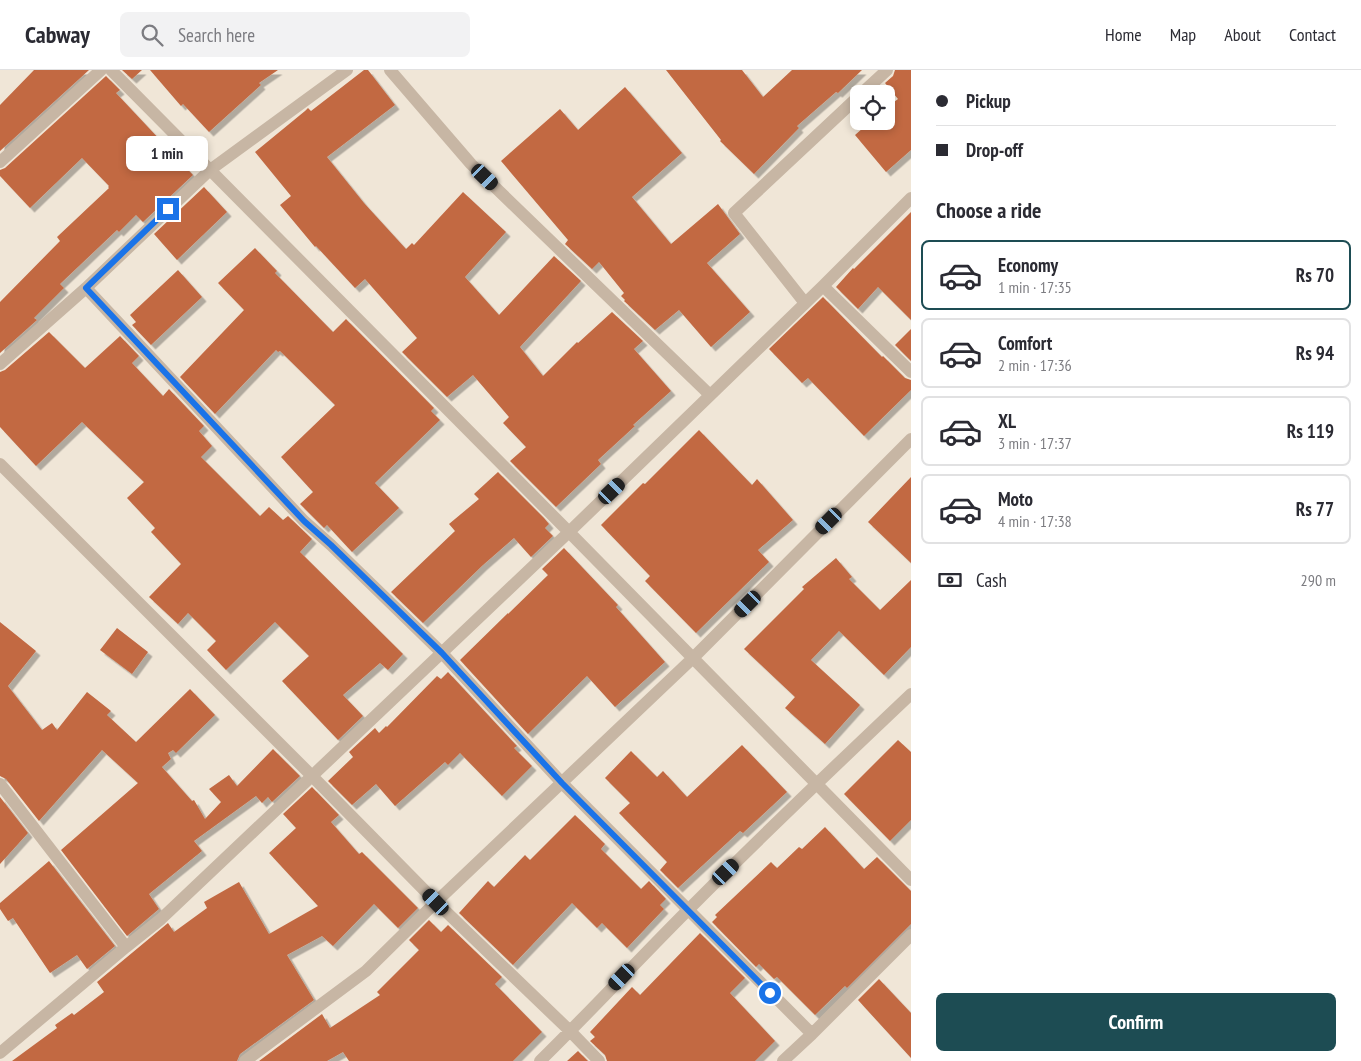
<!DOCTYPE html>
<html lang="en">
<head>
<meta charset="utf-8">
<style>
	body { margin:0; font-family:"PT Sans Narrow",sans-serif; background:#f2f2f3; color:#2b2b33; height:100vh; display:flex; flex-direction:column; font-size:19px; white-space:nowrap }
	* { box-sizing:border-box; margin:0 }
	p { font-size:16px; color:#7c7c81 }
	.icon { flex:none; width:28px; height:28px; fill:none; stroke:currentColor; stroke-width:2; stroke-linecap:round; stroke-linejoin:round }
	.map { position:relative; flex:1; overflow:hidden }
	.side { display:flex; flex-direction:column; background:#fff; width:450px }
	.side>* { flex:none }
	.guide { display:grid; align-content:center; height:110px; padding:0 25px; background:#fff }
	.tools { position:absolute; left:850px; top:15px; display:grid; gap:10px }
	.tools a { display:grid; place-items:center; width:45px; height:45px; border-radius:8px; background:#fff; box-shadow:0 2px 8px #0003; font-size:25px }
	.end { position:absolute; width:22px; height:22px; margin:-11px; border:6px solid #1a73e8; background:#fff; box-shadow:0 0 0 2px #fff }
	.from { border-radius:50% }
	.bubble { position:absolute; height:35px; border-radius:8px; background:#fff; box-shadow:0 2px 8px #0003; font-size:16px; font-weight:700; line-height:35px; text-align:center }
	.car { position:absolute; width:15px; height:30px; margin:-15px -8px; border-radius:6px; box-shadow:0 0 4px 1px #0007; background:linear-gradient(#222 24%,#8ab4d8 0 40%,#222 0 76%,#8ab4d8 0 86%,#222 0) }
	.guide b { display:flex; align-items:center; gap:18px; height:48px; font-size:19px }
	.guide b+b { border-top:1px solid #e1e1e2 }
	.guide i { width:12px; height:12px; background:#2b2b33 }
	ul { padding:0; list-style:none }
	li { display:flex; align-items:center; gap:15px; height:70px; margin:0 10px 8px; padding:0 15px; border:2px solid #e1e1e2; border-radius:8px }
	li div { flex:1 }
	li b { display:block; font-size:19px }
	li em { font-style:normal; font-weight:700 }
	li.active { border-color:#1d4c53 }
	li>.icon { width:45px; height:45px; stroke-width:1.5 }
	h2 { padding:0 25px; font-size:22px; line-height:60px }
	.pay { display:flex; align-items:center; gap:12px; height:55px; padding:0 25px; font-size:19px }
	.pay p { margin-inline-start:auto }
	.cta { display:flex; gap:10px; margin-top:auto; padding:10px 25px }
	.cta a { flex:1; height:58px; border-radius:8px; background:#1d4c53; color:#fff; font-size:20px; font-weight:700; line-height:58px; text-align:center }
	header { display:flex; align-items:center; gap:30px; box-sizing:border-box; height:70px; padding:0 25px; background:#fff; border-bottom:1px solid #e1e1e2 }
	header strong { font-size:24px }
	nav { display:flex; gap:28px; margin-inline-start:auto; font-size:18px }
	.search { width:350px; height:45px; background:#f2f2f3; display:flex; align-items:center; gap:12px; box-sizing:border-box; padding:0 18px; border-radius:8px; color:#7c7c81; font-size:19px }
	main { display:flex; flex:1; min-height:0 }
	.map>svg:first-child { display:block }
	.building { fill:#c26943; filter:url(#shadow) }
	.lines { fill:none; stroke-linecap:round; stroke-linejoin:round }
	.street { stroke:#c7b6a4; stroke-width:12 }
	.route { stroke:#1a73e8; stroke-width:6 }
</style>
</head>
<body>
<header>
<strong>Cabway</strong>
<div class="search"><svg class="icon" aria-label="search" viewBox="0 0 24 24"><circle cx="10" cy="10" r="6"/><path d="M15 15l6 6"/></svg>Search here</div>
<nav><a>Home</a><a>Map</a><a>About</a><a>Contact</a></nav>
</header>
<main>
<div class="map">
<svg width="911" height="991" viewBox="0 0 911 991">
	<defs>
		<filter id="shadow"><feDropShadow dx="4.5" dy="4.5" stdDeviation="0" flood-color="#0004"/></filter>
	</defs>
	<rect width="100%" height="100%" fill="#f0e6d7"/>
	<path class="building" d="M34,0H89L0,81V35Z
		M122,0H142L132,9Z
		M150,0H278L259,13L261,15L209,62L183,34L181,36Z
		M364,0H368L395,35L327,87L364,133L406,179L412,173L414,175L463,122L506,162L465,207L499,245L554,186L581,211L520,277L543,306L577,272L578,273L612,242L643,271L634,279L671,321L633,355L635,356L598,390L601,394L556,437L510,391L526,377L503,353L509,347L473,305L447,327L402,282L417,268L365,209L355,218L316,176L315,177L280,135L291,126L255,82L305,41L308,38L311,41Z
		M666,0H742L763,27L792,0H862L838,23L836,22L797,56L799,58L754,104L720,71L721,70Z
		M895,0H911V80L886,102L855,65L871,51H886V38L898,29L885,13L893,6Z
		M106,6L120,20L116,23L193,105L143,152L136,145L119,162L117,160L60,214L64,218L34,248L37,250L0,283V232L60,171L57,167L109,118L108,117L109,116L82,88L30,138L0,106V100L5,98Z
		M625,17L682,83L632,127L671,174L718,134L740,164L707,193L750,242L711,277L679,240L655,260L624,231L625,230L621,226L624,223L599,192L592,199L565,174L568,170L501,91L560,39L578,60Z
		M204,117L227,142L177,190L154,164Z
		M911,142V250L878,217L858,239L836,217L853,198L854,199Z
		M255,178L277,201L275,203L333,262L346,249L434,338L431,341L440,350L375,413L399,438L352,482L327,455L324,458L300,434L313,422L281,387L334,336L335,335L280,281L278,282L276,280L215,344L180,307L244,240L218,213Z
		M178,200L202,227L151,275L132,255L136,252L130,245Z
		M823,227L882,287L883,286L905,308L911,310V320L864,366L808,308L802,313L769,279Z
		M911,259V291L895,275Z
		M49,262L85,298L120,266L139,286L132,293L163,326L169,319L204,356L199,361L212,376L201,387L260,446L269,437L283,450L288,446L312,469L300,482L403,584L388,600L380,593L343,625L363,646L338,670L282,611L309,586L275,552L226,600L207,580L216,571L188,543L178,554L149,527L181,494L151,462L155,458L127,428L144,412L82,352L36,396L0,357V302L5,300Z
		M699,360L752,415L757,409L793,450L758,480L769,492L696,563L645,511L650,506L601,455L643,413L645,414Z
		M498,402L544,448L549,454L545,458L553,466L531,487L514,468L483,495L423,553L391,522L455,461L449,454L479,429L474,424Z
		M911,407V493L868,452Z
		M564,478L618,535L616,537L665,592L615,637L587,606L528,664L460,590L508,543V544L548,505L542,499Z
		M836,488L852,507L849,509L880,540L911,510V577L884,605L839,561L811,590L860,635L825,674L785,638L795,627L744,579L804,519L802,517Z
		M0,552L36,581L8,616L42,660L52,653L57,660L87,622L111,641L107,645L136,672L190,619L215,645L176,683L173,680L168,683L171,689L162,697L192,731L194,730L205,749L221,732L209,719L229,705L237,716L273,679L300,706L272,732L268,727L262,733L256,726L194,771L202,781L149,824L159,839L127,866L61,780L138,713L102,680L39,751L6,709L0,706Z
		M117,558L148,582L132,604L100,580Z
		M448,602L517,676L514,678L532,696L502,726L460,683L448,695L445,692L395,736L376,714L352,735L328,711L353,687L349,682L375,658L379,663L386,656L387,657L437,606L441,609Z
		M898,670L911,682V750L890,771L844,724Z
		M742,675L787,722L743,763L740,761L678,818L660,800L667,792L619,743L630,733L605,708L631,681L657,707L663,701L687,727Z
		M312,717L339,745L331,752L359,784L362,782L418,838L398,858L374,834L333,876L322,866L287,885L314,930L240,984L237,991H12L57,958L55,955L72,943L74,945L104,922L97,912L168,853L174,862L207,838L204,832L239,812L269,864L318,836L269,783L296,758L283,744Z
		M0,727L28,763L0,794Z
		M575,745L605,774L601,779L641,819L649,811L666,829L660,835L664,839L627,878L602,853L597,858L572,833L513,895L459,843L488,811L494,817L525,785L530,790Z
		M825,757L864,799L877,787L911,821V854L847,918L845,916L815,945L777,907L774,909L759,894L756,897L712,852L717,847L715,845L771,792L777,798L799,777L802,779Z
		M49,791L115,876L87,899L77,885L50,903L13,848L8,851L0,839V833Z
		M429,850L441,862L448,855L502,907L495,914L542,962L513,991H349L343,982L327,991H259L322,944L330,958L380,925L377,922L419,880L409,870Z
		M700,863L745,908L730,923L775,971L755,991H607L605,985L590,971L595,967L590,962L632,917L640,925Z
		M879,909L911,943V988L858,930Z
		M578,981L588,991H567Z"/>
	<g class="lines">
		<path class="street" d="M390,0L471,94L710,325
			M861,24L887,0
			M0,92L101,0
			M911,128L823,216L569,462L911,810
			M823,216L911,302
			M86,218L304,451L331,475L442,583L562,713L812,964
			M805,233L734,143L859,26
			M0,294L86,218L210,100L347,0
			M0,394L312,706L569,462L111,0
			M0,714L126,877
			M0,983L126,877L161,849L312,706L436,832L570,961L599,991
			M245,991L366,901L436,832L693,588L911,369
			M540,991C590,942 638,890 688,840C761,766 836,695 911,624
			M783,991L812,964L911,865"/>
	</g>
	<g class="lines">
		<path class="route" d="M168,139L86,218L304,451L331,475L442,583L562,713L770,923"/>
	</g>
</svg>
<div class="tools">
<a><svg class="icon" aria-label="locate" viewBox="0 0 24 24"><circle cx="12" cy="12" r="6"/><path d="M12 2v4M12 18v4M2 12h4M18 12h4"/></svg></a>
</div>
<i class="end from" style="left:770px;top:923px"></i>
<i class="end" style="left:168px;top:139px"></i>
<div class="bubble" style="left:126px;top:66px;width:82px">1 min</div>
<i class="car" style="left:485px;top:107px;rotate:134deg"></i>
<i class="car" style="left:612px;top:421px;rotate:46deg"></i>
<i class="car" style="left:829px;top:451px;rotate:225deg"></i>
<i class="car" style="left:748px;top:534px;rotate:225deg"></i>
<i class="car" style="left:726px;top:802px;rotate:46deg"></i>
<i class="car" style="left:436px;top:832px;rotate:316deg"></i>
<i class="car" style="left:622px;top:907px;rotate:224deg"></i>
</div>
<section class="side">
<div class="guide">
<b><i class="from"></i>Pickup</b>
<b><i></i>Drop-off</b>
</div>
<h2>Choose a ride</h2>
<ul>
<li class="active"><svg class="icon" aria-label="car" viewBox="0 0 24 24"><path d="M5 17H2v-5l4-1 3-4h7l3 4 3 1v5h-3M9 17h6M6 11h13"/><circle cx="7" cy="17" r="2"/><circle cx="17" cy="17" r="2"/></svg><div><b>Economy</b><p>1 min · 17:35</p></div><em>Rs 70</em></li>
<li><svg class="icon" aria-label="car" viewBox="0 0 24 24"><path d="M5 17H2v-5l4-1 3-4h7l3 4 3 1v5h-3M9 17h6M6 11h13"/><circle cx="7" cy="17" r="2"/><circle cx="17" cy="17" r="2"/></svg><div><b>Comfort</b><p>2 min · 17:36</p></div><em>Rs 94</em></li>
<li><svg class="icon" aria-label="car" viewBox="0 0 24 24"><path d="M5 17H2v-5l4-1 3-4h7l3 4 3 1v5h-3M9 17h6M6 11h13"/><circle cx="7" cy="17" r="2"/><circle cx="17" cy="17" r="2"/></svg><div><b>XL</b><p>3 min · 17:37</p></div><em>Rs 119</em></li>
<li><svg class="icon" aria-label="car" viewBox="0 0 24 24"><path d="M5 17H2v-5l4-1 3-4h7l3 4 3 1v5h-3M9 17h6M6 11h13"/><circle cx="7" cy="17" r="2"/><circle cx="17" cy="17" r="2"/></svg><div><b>Moto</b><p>4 min · 17:38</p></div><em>Rs 77</em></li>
</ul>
<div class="pay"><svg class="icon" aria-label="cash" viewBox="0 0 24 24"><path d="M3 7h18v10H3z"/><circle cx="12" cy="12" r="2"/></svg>Cash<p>290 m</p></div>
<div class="cta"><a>Confirm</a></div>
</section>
</main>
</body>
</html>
